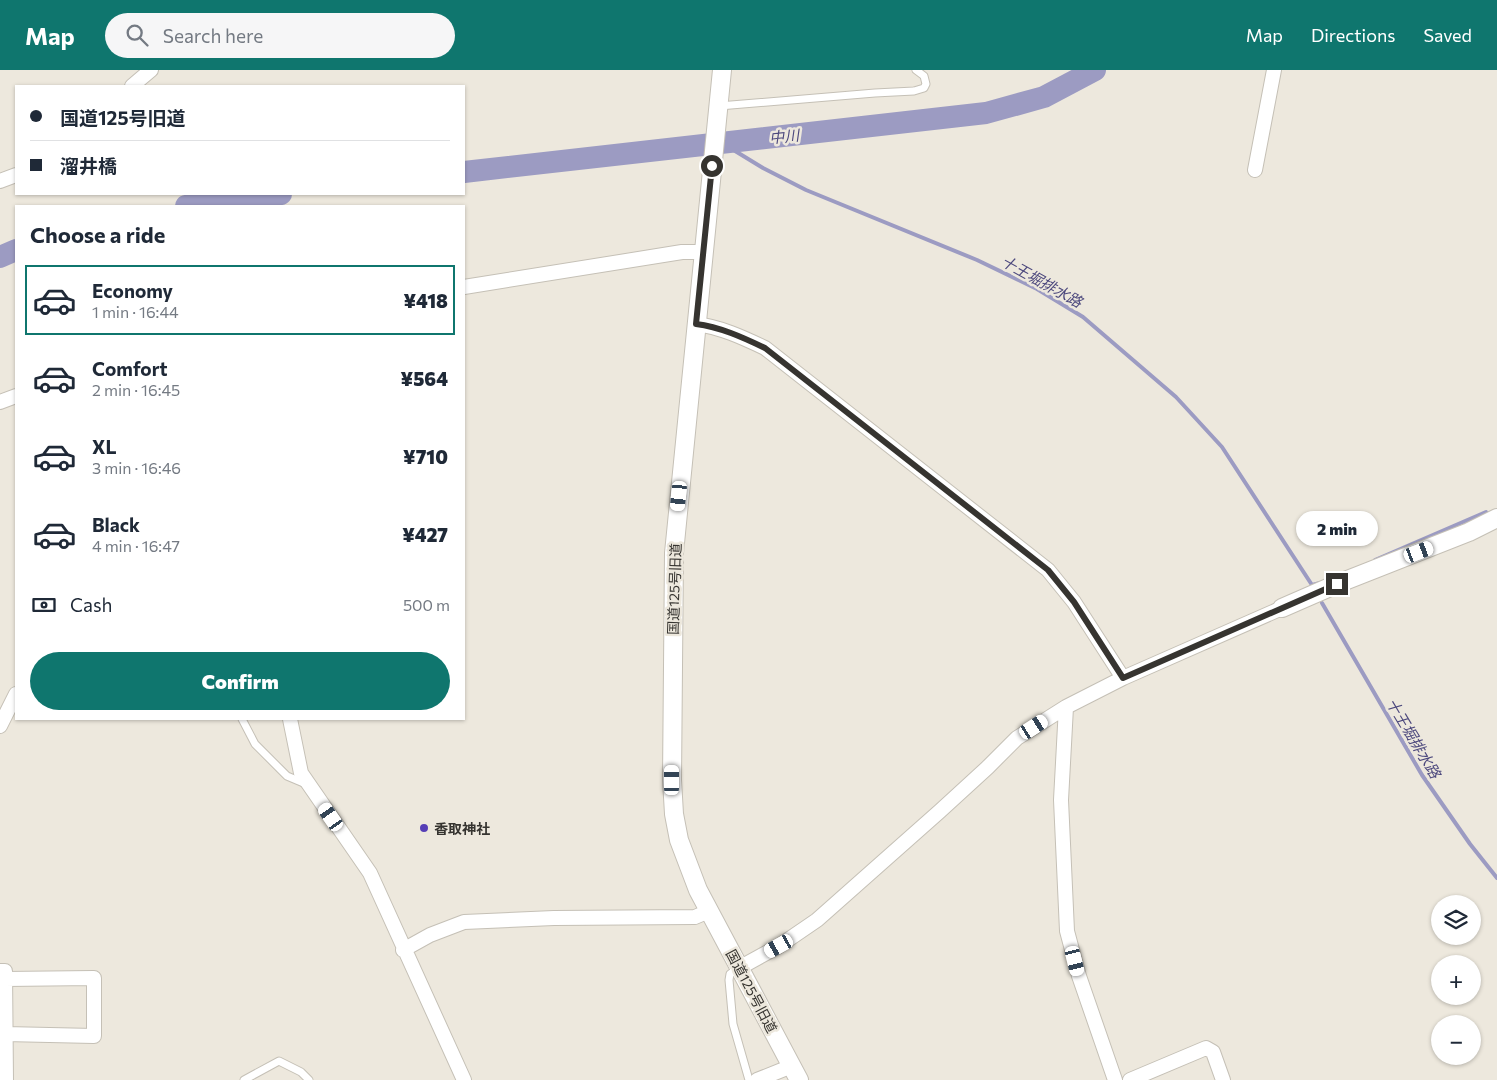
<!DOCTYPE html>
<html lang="en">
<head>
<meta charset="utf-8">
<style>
	body { margin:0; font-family:Commissioner,"Noto Sans JP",sans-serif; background:#f6f6f7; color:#1f2937; height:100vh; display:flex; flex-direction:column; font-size:19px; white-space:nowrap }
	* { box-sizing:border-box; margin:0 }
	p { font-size:16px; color:#747a83 }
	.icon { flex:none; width:28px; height:28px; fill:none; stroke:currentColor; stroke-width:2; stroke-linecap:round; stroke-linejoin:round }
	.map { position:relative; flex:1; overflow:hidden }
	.details { position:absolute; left:15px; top:135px; width:450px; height:515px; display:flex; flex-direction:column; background:#fff; border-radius:0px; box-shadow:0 1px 4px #0004 }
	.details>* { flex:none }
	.top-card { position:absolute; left:15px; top:15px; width:450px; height:110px; border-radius:0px; box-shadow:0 1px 4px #0004; display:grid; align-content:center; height:110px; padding:0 15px; background:#fff }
	.tools { position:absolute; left:1431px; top:825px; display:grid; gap:10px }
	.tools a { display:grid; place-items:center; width:50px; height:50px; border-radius:50%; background:#fff; box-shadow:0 1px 4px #0004; font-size:25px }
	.end { position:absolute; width:22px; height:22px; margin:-11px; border:6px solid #363430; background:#fff; box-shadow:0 0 0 2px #fff }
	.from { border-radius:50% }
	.bubble { position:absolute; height:35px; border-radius:18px; background:#fff; box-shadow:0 1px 4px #0004; font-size:16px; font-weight:800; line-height:35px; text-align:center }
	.car { position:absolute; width:15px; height:30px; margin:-15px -8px; border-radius:6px; box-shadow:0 0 4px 1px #0007; background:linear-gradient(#fff 24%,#345 0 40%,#fff 0 76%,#345 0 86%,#fff 0) }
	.top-card b { display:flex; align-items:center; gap:18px; height:48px; font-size:19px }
	.top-card b+b { border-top:1px solid #e0e1e3 }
	.top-card i { width:12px; height:12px; background:#1f2937 }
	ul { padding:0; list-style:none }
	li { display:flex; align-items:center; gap:15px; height:70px; margin:0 10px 8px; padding:0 5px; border:2px solid transparent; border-radius:0px }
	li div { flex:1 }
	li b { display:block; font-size:19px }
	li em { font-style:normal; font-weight:800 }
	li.on { border-color:#0f766e }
	li>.icon { width:45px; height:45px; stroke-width:1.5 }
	h2 { padding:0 15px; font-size:22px; line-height:60px }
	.pay { display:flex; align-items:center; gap:12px; height:55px; padding:0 15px; font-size:19px }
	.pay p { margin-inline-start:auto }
	.action { display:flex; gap:10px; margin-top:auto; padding:10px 15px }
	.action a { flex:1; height:58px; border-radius:30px; background:#0f766e; color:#fff; font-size:20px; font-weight:800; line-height:58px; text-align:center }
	header { display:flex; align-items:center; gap:30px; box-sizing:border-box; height:70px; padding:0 25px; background:#0f766e; color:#fff }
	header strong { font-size:24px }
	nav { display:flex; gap:28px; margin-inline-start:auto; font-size:18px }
	.search { width:350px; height:45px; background:#f6f6f7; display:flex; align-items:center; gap:12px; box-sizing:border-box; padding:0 18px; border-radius:28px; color:#747a83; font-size:19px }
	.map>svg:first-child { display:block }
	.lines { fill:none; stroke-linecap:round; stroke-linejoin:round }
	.stream { stroke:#9c9bc2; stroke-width:4 }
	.river { stroke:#9c9bc2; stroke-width:22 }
	.service-casing { stroke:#c5c0b6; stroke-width:9 }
	.minor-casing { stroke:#c5c0b6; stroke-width:16 }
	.tertiary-casing { stroke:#c5c0b6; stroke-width:20 }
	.service { stroke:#fff; stroke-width:7 }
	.minor { stroke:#fff; stroke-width:14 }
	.tertiary { stroke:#fff; stroke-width:18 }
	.route { stroke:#363430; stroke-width:6 }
	.poi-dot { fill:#563eb6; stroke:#ede8dd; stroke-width:2 }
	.labels { text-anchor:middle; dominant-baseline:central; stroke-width:5; stroke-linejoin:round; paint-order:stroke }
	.street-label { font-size:14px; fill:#363430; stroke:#ede8dd }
	.poi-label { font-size:14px; font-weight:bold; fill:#363430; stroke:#ede8dd; text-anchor:start }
	.water-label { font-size:15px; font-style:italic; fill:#4c487d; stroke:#ede8dd }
</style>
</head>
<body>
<header>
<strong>Map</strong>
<div class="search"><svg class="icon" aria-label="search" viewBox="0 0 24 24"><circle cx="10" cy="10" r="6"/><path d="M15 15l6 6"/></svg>Search here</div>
<nav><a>Map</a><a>Directions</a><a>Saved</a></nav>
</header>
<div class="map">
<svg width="1497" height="1010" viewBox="0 0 1497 1010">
	<rect width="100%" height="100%" fill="#ede8dd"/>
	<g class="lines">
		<path class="stream" d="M722,73L763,98L806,120L977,190L1037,219L1083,247L1176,327L1222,377L1312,515L1320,513
			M1375,490L1486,442
			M1322,533L1422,705L1470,774L1497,808"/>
		<path class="river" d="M464,102L986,43L1044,27L1095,0
			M186,136L281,124
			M0,187L16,180"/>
		<defs>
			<path id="service" d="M719,36L875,23L914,21L924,18L926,14L924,6L916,0
				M242,649L255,674L287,706L306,714
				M739,898L730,904L729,910L733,954L749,1010
				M244,1010L279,991L301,1002L309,1010"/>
			<path id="minor" d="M132,16L151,0
				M1255,100L1274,0
				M0,111L16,105
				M464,217L682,182H703
				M696,254C720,257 742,267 765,278L1048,500L1074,532L1123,608
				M0,332L16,326
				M1066,637L1061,730L1067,861L1079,906L1115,1010
				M290,649L301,703L370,803L464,1010
				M0,656L16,624
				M403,880L430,865L464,852L554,848L695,847L709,841
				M739,898L779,876L817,850L940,741L988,697L1017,668L1066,637L1123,608L1282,538
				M0,901H5L6,1010
				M5,909L94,908V966L5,964
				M757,1010L792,996
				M1130,1010L1206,978L1213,982L1223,1010"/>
			<path id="tertiary" d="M722,0L674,483L672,710L674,744L679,770L698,820L799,1010
				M1282,538L1337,514L1469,462L1497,448"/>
		</defs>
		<use href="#service" class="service-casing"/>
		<use href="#minor" class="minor-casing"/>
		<use href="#tertiary" class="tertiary-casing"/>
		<use href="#service" class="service"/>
		<use href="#minor" class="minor"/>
		<use href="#tertiary" class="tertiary"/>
	</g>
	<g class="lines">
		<path class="route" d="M712,96L696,254C720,257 742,267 765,278L1048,500L1074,532L1123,608L1337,514"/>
	</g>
	<circle class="poi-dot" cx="424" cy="758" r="5"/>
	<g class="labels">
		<g class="street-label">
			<text transform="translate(674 519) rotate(-88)">国道125号旧道</text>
			<text transform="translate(752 921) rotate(62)">国道125号旧道</text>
		</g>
		<g class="poi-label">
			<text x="434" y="758">香取神社</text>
		</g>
		<g class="water-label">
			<text transform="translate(784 66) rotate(-6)">中川</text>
			<text transform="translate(1042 211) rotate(29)">十王堀排水路</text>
			<text transform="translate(1414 668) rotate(59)">十王堀排水路</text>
		</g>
	</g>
</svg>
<div class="tools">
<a><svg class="icon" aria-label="layers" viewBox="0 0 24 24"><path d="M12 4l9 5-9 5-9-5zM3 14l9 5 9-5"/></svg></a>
<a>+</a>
<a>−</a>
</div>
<i class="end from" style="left:712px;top:96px"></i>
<i class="end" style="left:1337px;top:514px"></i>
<div class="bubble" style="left:1296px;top:441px;width:82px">2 min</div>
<i class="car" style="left:679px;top:426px;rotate:186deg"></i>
<i class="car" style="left:1419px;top:482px;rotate:69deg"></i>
<i class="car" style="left:1034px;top:657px;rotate:57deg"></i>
<i class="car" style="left:672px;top:710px;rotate:0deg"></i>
<i class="car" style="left:331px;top:747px;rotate:325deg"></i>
<i class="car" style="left:779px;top:876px;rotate:241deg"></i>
<i class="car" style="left:1075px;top:891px;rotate:166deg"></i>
<div class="top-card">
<b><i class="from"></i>国道125号旧道</b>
<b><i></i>溜井橋</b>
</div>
<section class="details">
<h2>Choose a ride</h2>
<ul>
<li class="on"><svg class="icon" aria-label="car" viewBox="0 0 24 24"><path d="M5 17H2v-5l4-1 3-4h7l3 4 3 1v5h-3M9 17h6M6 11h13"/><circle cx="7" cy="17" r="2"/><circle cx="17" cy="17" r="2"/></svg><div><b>Economy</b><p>1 min · 16:44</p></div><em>¥418</em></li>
<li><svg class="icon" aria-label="car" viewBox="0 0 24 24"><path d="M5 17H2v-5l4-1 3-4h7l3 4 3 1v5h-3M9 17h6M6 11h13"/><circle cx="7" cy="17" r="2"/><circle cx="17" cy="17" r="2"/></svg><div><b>Comfort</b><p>2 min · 16:45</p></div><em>¥564</em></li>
<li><svg class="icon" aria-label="car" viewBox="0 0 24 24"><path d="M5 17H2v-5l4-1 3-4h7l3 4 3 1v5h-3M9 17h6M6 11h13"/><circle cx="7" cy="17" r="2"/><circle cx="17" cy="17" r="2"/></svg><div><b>XL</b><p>3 min · 16:46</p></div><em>¥710</em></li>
<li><svg class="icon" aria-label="car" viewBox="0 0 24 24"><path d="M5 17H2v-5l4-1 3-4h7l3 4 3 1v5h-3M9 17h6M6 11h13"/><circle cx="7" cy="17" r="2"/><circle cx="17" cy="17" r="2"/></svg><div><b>Black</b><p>4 min · 16:47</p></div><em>¥427</em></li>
</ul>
<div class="pay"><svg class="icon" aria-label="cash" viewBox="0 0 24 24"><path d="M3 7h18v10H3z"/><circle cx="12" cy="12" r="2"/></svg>Cash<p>500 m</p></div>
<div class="action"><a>Confirm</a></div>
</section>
</div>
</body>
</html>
